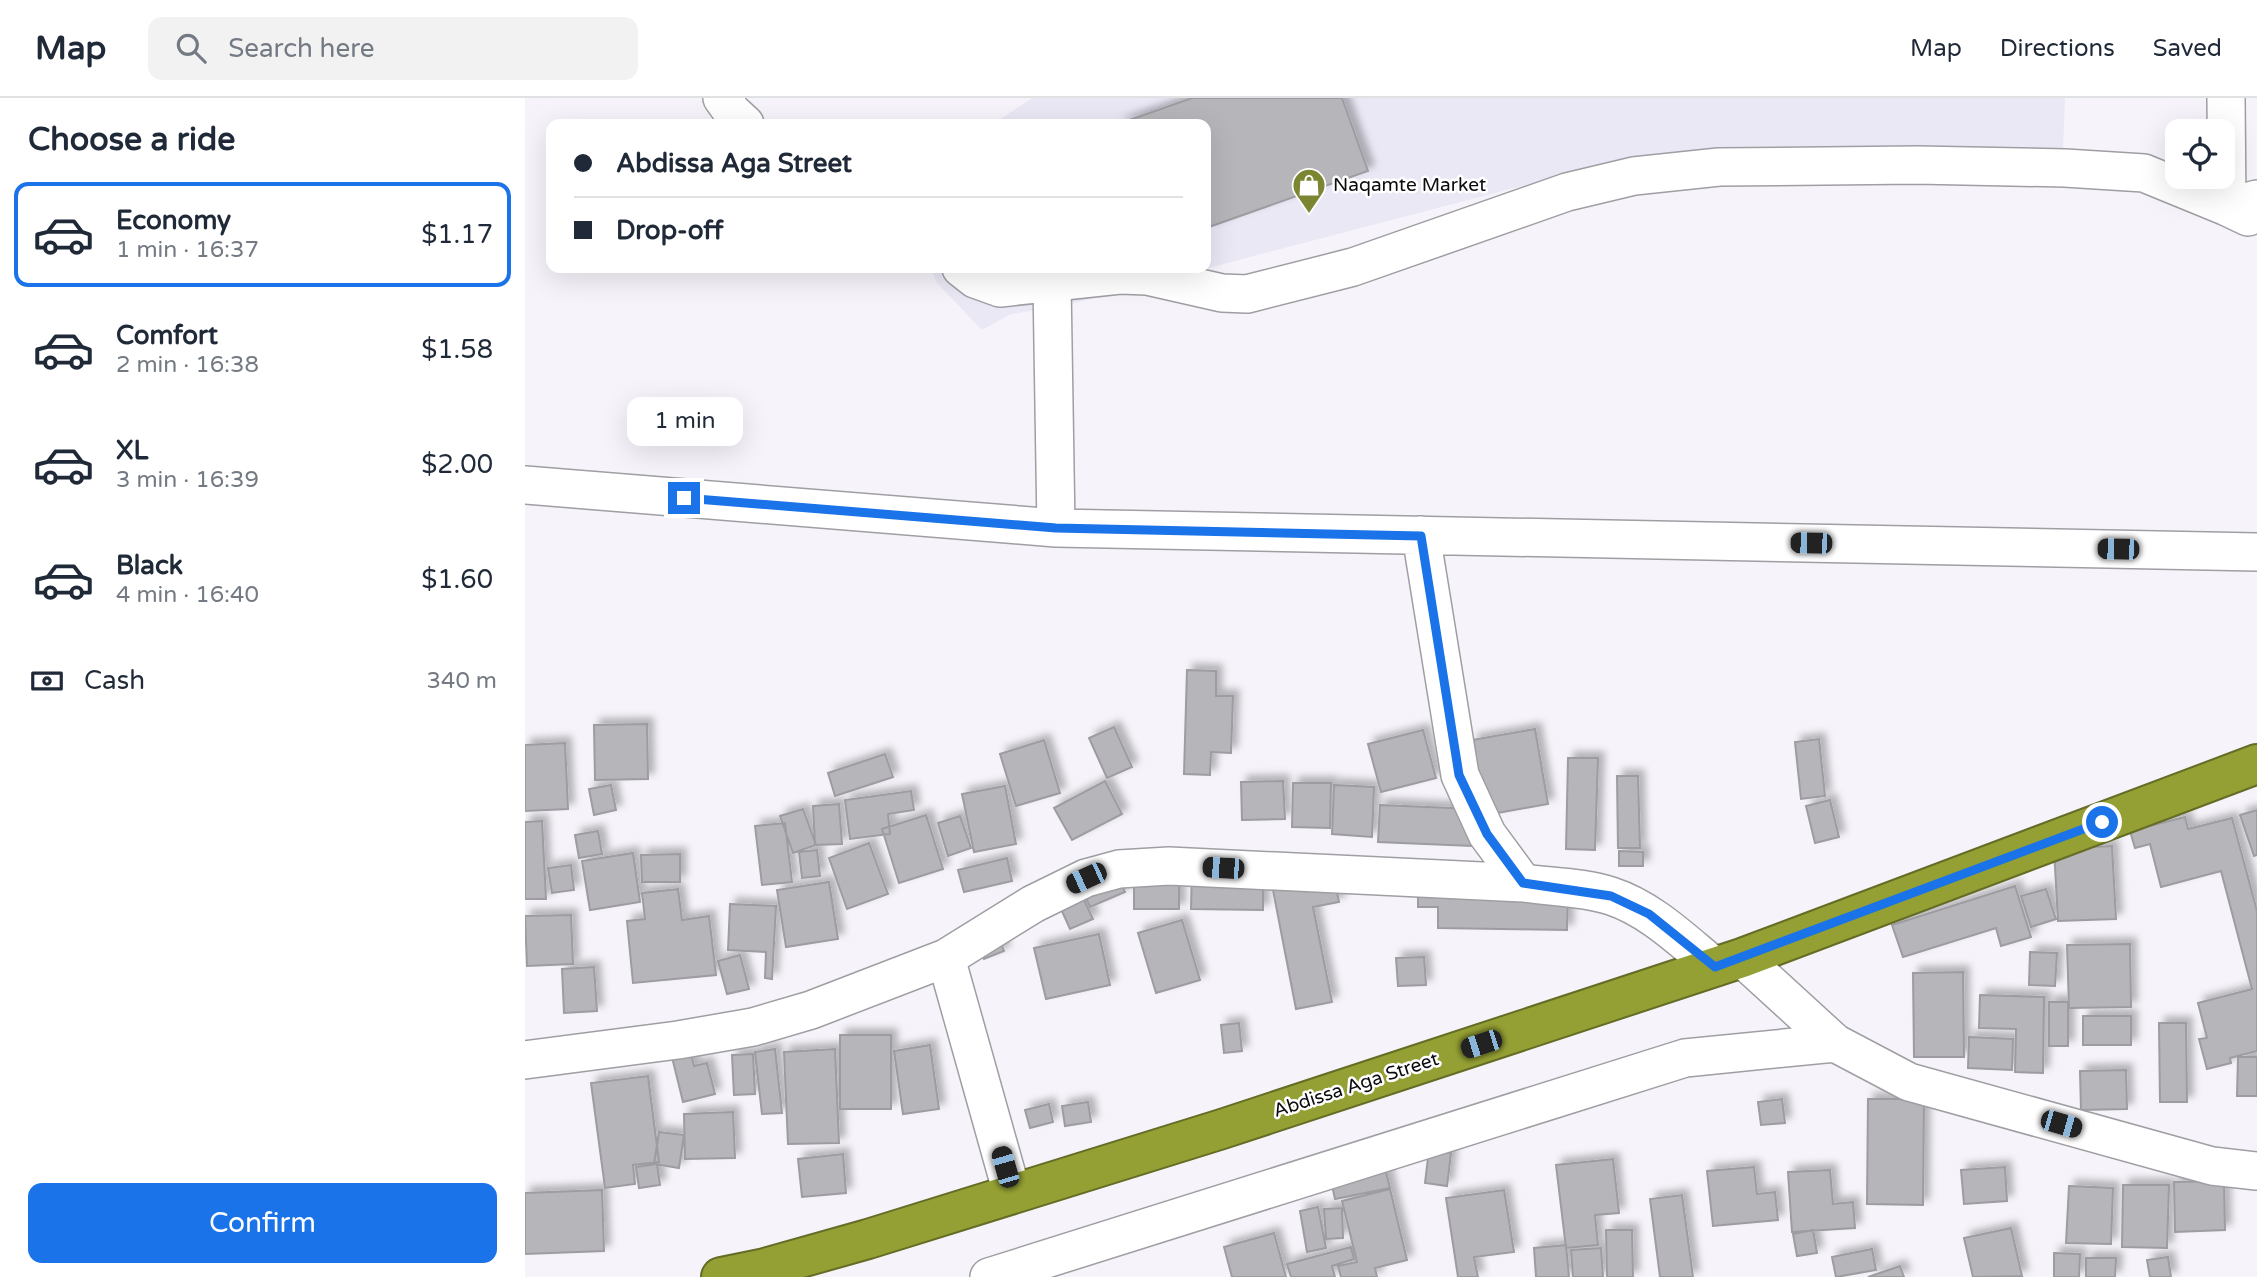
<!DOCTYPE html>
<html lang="en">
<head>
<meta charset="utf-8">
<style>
	body { margin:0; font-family:"Varela Round",sans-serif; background:#f2f2f3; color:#1f2937; height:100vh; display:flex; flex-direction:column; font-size:26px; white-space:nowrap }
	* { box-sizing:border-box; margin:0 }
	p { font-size:23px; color:#747a83 }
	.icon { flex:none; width:38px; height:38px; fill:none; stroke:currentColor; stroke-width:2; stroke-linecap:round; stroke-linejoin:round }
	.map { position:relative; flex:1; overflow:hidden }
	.sheet { display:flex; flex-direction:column; background:#fff; width:525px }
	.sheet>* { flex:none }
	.guide { position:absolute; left:21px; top:21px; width:665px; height:154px; border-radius:14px; box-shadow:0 7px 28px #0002; display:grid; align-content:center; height:154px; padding:0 28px; background:#fff }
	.controls { position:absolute; left:1640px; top:21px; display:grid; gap:14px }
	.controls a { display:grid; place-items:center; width:70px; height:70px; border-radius:14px; background:#fff; box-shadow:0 7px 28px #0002; font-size:35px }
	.end { position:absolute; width:32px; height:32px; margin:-16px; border:9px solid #1a73e8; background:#fff; box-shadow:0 0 0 4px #fff }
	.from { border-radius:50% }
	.bubble { position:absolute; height:49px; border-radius:14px; background:#fff; box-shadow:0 7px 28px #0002; font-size:23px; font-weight:600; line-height:49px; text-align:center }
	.car { position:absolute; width:21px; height:42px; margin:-21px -10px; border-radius:9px; box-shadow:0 0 5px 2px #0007; background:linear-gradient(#222 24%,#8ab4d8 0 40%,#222 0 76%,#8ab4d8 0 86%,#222 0) }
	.guide b { display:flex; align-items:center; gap:24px; height:66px; font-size:26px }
	.guide b+b { border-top:2px solid #e0e1e3 }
	.guide i { width:18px; height:18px; background:#1f2937 }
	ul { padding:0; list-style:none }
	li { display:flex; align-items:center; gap:21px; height:105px; margin:0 14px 10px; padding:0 14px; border:4px solid transparent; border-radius:14px }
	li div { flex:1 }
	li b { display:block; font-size:26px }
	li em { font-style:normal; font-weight:600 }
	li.current { border-color:#1a73e8 }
	li>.icon { width:63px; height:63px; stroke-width:1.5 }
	h2 { padding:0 28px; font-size:32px; line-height:84px }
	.pay { display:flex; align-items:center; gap:18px; height:77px; padding:0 28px; font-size:26px }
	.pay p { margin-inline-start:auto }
	.primary-button { display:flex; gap:14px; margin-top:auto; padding:14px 28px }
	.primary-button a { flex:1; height:80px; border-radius:14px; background:#1a73e8; color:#fff; font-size:28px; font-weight:600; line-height:80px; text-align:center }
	header { display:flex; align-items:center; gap:42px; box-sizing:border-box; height:98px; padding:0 35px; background:#fff; border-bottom:2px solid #e0e1e3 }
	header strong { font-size:33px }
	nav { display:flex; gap:38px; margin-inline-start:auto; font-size:24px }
	.search { width:490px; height:63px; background:#f2f2f3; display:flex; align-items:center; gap:18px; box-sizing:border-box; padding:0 24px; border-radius:14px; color:#747a83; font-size:26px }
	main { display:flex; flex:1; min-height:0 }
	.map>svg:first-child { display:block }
	.built { fill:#eae8f5 }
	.building { fill:#b6b5ba; stroke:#9d9ca1; stroke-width:2; filter:url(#shadow) }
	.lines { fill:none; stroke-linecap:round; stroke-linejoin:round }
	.minor-casing { stroke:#9f9ea3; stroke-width:40 }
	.highway-casing { stroke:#646c26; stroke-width:42 }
	.minor { stroke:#fff; stroke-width:37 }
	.highway { stroke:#94a033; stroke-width:38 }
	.route { stroke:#1a73e8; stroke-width:9 }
	.labels { text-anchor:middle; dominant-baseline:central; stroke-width:5; stroke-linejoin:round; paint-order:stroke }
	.poi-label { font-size:19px; fill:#0c0b0d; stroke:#fff; text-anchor:start }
	.street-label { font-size:19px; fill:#0c0b0d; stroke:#fff }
</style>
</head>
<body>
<header>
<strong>Map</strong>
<div class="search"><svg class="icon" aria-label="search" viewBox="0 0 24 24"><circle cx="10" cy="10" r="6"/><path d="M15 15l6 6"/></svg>Search here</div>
<nav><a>Map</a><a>Directions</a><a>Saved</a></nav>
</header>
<main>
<section class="sheet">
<h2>Choose a ride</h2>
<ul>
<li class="current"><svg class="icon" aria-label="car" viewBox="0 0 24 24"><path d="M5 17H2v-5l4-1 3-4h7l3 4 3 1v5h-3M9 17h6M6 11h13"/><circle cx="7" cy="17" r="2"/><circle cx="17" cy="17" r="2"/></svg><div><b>Economy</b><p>1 min · 16:37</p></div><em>$1.17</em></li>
<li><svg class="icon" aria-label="car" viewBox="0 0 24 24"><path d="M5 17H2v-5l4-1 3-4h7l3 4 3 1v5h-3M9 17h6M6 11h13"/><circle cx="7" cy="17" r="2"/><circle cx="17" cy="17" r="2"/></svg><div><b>Comfort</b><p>2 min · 16:38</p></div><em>$1.58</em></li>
<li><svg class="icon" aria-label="car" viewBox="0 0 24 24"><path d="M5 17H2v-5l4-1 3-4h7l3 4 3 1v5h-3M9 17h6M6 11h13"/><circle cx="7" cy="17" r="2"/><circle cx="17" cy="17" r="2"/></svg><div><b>XL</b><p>3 min · 16:39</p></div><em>$2.00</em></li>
<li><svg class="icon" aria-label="car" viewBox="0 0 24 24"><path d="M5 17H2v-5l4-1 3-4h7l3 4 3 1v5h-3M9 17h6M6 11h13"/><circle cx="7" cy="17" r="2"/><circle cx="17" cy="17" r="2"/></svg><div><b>Black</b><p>4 min · 16:40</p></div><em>$1.60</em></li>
</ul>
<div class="pay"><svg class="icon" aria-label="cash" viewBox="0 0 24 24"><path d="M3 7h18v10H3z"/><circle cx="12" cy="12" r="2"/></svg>Cash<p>340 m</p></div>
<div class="primary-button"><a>Confirm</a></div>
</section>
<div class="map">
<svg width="1732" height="1179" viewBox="0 0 1732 1179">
	<defs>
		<filter id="shadow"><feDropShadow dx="6" dy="-6" stdDeviation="3.5" flood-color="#0004"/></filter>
	</defs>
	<rect width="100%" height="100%" fill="#f6f4fa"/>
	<path class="built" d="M507,0H1540L1538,56L1089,64L534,209L486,216L457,232L412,185L405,170H681V26H468Z"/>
	<path class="building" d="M667,0H817L843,73L681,130V26H593Z
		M662,572L691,573V598H708L706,655L686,654L685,677L659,676Z
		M122,626L123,681L70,682L69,627Z
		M589,629L607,669L582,680L564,640Z
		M1010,631L1023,706L961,717L947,642Z
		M898,632L911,680L856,694L843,646Z
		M1294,641L1300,698L1276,701L1270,644Z
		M519,642L535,695L491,708L475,656Z
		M40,645L43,711L0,713V647Z
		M360,656L368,679L310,698L303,675Z
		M1043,660H1073L1070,752L1041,751Z
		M1092,678H1113L1115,750H1093Z
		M580,683L597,716L547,742L529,710Z
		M758,683L760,721L717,722L716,684Z
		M768,685H806L805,730L767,729Z
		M86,687L91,712L69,717L64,691Z
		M809,687L849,689L847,739L807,736Z
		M480,688L491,746L449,754L437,696Z
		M386,693L389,712L363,716L365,736L325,741L320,702Z
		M1305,702L1314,739L1290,745L1281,708Z
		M314,706L317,746L290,747L288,708Z
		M855,707L948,711L947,748L853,744Z
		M278,711L291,747L268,755L255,718Z
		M1732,712V757L1729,758L1715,717Z
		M401,717L418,771L374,785L357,731Z
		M435,718L446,750L423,758L413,725Z
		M1660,719L1663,731L1707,720L1732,813V953L1705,960L1706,965L1682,971L1674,941L1682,940L1673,905L1727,891L1696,773L1636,789L1625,746L1610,750L1605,733Z
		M17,723L21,801H0V724Z
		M260,725L267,784L237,787L230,728Z
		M73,733L77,756L54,760L50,737Z
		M344,745L363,796L322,811L304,760Z
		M1587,748L1591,821L1533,823L1529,751Z
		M292,752L295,778L277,780L274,754Z
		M1094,753L1118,754V768H1094Z
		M108,755L115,804L65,812L57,763Z
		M155,756V784H117L116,757Z
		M482,760L487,783L439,794L433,772Z
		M46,767L49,792L27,795L23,770Z
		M667,770L738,772V812L666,811Z
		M591,774L600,794L565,809L556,789Z
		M808,775L814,804L788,809L807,904L771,911L747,787Z
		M654,781V811H609V782Z
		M304,784L313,841L261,849L252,792Z
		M1490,788L1506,839L1476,848L1471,830L1378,859L1367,827Z
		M153,791L157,822L184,818L191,877L108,885L102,823L120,821L117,795Z
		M554,791L568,821L545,831L531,800Z
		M1521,791L1531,821L1506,829L1496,798Z
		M893,792L1043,794L1042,832L913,830V809H893Z
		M205,806L251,808L247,881L240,880L241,854L203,852Z
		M46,817L48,866L2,868L0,818Z
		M657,822L675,882L631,895L613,835Z
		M470,832L479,853L459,861L451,840Z
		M574,836L585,887L521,901L509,850Z
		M1605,846L1606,909L1544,910L1542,847Z
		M1505,854L1532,855L1530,888L1504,887Z
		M215,857L224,891L202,896L193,863Z
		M899,859L901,887L873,888L871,860Z
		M69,869L72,913L39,915L37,871Z
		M1438,874L1439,959H1389L1388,875Z
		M1455,897L1519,899L1518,975L1490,974L1491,931L1454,930Z
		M1524,904H1543V948H1524Z
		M1558,918H1606V947H1558Z
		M714,925L717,953L699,955L696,927Z
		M1634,925H1661L1662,1004H1635Z
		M315,937H366V1011H315Z
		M1444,939L1488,941L1487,972L1443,970Z
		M164,947L169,968L182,965L190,996L158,1004L145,951Z
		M405,947L414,1011L378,1016L369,953Z
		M250,951L257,1015L237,1016L230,954Z
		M310,951L314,1045L263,1046L259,954Z
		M228,956L230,996L209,997L207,957Z
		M1713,959H1732V998H1712Z
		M1601,972L1602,1011L1556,1012L1555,973Z
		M123,978L134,1064L108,1067L110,1086L80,1090L66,985Z
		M1257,1001L1260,1025L1236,1027L1233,1004Z
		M1343,1001H1399L1398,1107L1342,1106Z
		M563,1004L566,1024L540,1028L537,1008Z
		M524,1006L528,1024L505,1030L500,1012Z
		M208,1014L210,1060L160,1061L159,1016Z
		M134,1034L159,1037L154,1070L129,1066Z
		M904,1052L926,1055L922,1088L900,1085Z
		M318,1056L321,1095L277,1099L273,1061Z
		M1088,1061L1094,1115L1070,1117L1073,1147L1041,1150L1031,1067Z
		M858,1062L865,1090L810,1101L804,1073Z
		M132,1066L135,1087L114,1090L111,1069Z
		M1229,1069L1232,1096L1250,1094L1253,1122L1188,1128L1182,1073Z
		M1480,1069L1482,1103L1439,1106L1436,1072Z
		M1305,1072L1308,1106L1328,1104L1330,1130L1267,1134L1263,1074Z
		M1699,1083L1700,1132L1650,1134L1649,1084Z
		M1598,1087H1644L1642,1150L1597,1149Z
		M1544,1088L1588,1090L1586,1146L1541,1145Z
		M865,1091L882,1162L850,1170L852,1179H816L813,1168L832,1164L817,1103Z
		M77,1092L79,1153L0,1156V1095Z
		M979,1092L989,1154L949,1159L953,1179H933L921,1100Z
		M1157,1097L1168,1179H1135L1125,1101Z
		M793,1109L801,1150L782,1154L775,1113Z
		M817,1110L818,1140L801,1141L799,1111Z
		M1486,1130L1497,1178L1448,1179L1439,1140Z
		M1081,1132H1107L1108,1179H1082Z
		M1288,1132L1292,1155L1272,1158L1268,1136Z
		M749,1135L761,1179H707L699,1149Z
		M1041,1147L1044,1179H1011L1009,1150Z
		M826,1149L829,1161L807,1168L810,1179H766L762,1166Z
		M1076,1150L1078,1179H1048L1046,1152Z
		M1347,1151L1351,1172L1311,1179L1307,1159Z
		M1529,1155L1555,1156L1554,1179H1529Z
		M1643,1159L1646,1179H1625L1622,1162Z
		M1561,1160H1591L1590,1179H1561Z
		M1375,1168L1379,1179H1343Z"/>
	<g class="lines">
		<defs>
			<path id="minor" d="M197,0L207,14L220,26
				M1701,0L1702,109L1723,119
				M436,170L450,181L475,190L595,177L622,178L697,195L722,196L828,169L1042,94L1109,78L1194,69L1392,67L1540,70L1619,75L1702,109L1732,101
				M527,185L531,430
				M0,387L531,430L1732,454
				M896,437L935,677L962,736L998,785
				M421,860L487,1095
				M1217,860L1310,945L1384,984L1687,1068L1732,1073
				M0,962L153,942L228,929L286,912L421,860L508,806L561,780L594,771L644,768L998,785C1027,789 1059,789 1086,798C1126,811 1158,843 1190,869
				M464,1179L1160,960L1310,945"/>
			<path id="highway" d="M196,1179L240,1170L343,1141L697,1031L1217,860L1732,666"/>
		</defs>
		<use href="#minor" class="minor-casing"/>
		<use href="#highway" class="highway-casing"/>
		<use href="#minor" class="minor"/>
		<use href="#highway" class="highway"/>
	</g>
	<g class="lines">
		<path class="route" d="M159,400L531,430L896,438L934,677L962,736L998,785L1086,798L1124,816L1190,869L1577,724"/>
	</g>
	<defs>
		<symbol id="shop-pin" viewBox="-11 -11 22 30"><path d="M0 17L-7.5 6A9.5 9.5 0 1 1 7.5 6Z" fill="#7b8532" stroke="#fff"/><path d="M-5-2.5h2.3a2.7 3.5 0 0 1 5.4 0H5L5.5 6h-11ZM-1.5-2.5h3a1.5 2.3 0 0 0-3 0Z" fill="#fff"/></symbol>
	</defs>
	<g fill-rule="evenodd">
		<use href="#shop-pin" x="765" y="68" width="38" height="52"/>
	</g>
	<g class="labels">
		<g class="poi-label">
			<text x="808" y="87">Naqamte Market</text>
		</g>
		<g class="street-label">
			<text transform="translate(831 987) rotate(-18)">Abdissa Aga Street</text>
		</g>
	</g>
</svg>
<div class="controls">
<a><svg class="icon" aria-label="locate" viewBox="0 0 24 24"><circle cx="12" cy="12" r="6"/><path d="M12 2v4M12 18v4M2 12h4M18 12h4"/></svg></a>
</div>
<i class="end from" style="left:1577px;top:724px"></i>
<i class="end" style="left:159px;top:400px"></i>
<div class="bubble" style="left:102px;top:299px;width:116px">1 min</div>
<i class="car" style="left:1286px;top:445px;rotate:271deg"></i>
<i class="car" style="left:1593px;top:451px;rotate:271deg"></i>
<i class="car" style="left:698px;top:770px;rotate:273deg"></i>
<i class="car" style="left:561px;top:780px;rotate:245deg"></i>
<i class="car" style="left:956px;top:946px;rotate:252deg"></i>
<i class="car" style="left:1536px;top:1026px;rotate:106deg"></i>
<i class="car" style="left:480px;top:1069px;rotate:344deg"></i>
<div class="guide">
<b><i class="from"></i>Abdissa Aga Street</b>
<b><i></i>Drop-off</b>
</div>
</div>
</main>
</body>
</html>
